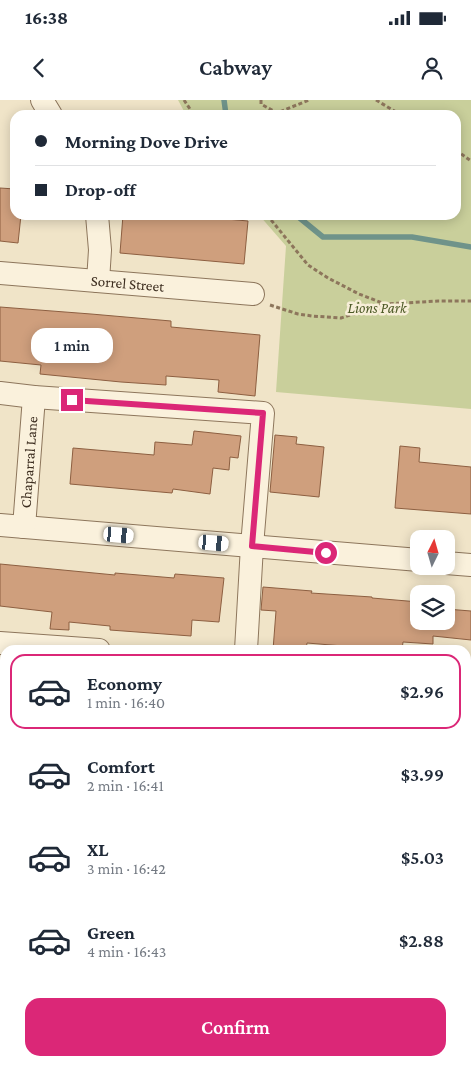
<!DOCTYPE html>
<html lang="en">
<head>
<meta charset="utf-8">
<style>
	body { margin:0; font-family:"Crimson Pro",serif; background:#f6f6f7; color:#1f2937; height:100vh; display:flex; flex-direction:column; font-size:19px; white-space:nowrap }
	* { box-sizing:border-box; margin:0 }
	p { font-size:16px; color:#747a83 }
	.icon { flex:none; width:28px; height:28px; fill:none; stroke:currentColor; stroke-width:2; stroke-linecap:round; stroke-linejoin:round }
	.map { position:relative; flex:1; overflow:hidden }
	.details { position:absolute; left:0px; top:545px; width:471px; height:421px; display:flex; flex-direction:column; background:#fff; border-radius:15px 15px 0 0; box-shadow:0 2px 12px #0003 }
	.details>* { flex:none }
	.hud { position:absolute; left:10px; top:10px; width:451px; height:110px; border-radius:15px; box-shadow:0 2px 12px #0003; display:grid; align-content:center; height:110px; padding:0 25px; background:#fff }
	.needle { width:32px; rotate:5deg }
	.tools { position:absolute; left:410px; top:430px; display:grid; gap:10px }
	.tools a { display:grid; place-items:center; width:45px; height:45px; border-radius:10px; background:#fff; box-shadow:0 2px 12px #0003; font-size:25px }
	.end { position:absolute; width:22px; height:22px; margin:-11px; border:6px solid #db2777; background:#fff; box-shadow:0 0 0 2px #fff }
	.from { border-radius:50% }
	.bubble { position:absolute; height:35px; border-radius:15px; background:#fff; box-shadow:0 2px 12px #0003; font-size:16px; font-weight:600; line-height:35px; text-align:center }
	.car { position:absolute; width:15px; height:30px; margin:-15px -8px; border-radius:6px; box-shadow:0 0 4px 1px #0007; background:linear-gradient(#fff 24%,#345 0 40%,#fff 0 76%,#345 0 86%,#fff 0) }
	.hud b { display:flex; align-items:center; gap:18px; height:48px; font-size:19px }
	.hud b+b { border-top:1px solid #e0e1e3 }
	.hud i { width:12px; height:12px; background:#1f2937 }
	ul { padding:9px 0 0; list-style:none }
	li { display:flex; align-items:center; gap:15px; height:75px; margin:0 10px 8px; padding:0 15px; border:2px solid transparent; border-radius:15px }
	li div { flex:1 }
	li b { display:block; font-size:19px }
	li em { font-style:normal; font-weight:600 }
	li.on { border-color:#db2777 }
	li>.icon { width:45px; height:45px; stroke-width:1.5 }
	.action { display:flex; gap:10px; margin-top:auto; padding:10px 25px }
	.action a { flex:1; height:58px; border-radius:15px; background:#db2777; color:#fff; font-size:20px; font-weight:600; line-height:58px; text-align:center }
	.status { display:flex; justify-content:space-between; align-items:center; height:35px; padding:0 25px; background:#fff; direction:ltr }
	.status svg { height:14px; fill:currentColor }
	header { display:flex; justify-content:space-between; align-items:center; height:65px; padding:0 25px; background:#fff; font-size:22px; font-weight:600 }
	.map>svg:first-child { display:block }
	.green { fill:#c9cf9b }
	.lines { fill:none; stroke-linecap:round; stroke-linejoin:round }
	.stream { stroke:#6f938a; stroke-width:5.5 }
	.building { fill:#cf9f7d; stroke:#8d5f41 }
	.minor-casing { stroke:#8d765c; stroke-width:24 }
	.path { stroke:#8d765c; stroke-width:3; stroke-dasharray:4 2.5; stroke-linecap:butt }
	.minor { stroke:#faf1dc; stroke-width:22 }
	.route { stroke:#db2777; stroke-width:6 }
	.labels { text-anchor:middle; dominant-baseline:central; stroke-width:5; stroke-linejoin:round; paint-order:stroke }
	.street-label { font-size:15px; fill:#3d2e20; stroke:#f7eed8 }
	.park-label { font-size:15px; font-style:italic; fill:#4d5a26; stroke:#f7eed8 }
</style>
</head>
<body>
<div class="status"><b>16:38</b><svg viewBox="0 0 49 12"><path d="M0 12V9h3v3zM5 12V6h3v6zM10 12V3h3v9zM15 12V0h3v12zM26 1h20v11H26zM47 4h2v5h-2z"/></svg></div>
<header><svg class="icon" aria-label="back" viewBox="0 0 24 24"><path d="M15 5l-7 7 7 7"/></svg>Cabway<svg class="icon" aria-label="person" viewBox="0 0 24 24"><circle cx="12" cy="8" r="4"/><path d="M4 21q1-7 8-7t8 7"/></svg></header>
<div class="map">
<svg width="471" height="966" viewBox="0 0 471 966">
	<rect width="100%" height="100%" fill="#f0e4c8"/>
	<path class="green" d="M178,0H471V309L276,292L286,146L259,115H456V15H186Z"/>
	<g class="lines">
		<path class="stream" d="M224,0L226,15
			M296,115L323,137H412L471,147"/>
	</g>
	<path class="building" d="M0,88L15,89V115H21L18,143L0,141Z
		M123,115H205V117L248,121L244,164L120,153Z
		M0,207L91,214L171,221V227L260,235L255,296L218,292L219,280L166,276V285L121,282L40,274L41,265L0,261Z
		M194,331L241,336L238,358L230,357L229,370L213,368L210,394L173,389L172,393L70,384L73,348L154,355L155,342L192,345Z
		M275,335L297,337L296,344L324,347L319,397L270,392Z
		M400,346L420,348L419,362L471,367V414L395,408Z
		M0,464L115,475V473L174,478L175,474L224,478L219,522L192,520L191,536L110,530V526L69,522V530L50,529L52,512L0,506Z
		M263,487L312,491L311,493L372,497V498L419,502V521H446V509L471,511V540L433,536V544L403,542L402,550H342L343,546L307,543L306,550H273L276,511L261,510Z"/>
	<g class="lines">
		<defs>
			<g id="minor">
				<path d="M42,0L51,15"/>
				<path d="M97,115L100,150L98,181"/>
				<path id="s1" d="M0,173L253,194"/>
				<path d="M0,293L34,297L263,313L252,446L246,550"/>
				<path d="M0,425L419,460"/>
				<path id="s2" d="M24,427L34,297"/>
				<path d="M446,463L471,465"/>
				<path d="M0,543L99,550"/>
				<path d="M466,581H471"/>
				<path d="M0,720L5,717"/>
				<path d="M466,747H471"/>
				<path d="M0,840H5"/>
				<path d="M466,879H471"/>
			</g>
		</defs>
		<use href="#minor" class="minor-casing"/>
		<path class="path" d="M184,0L194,15
			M261,0V4L277,13L309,0
			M376,0L401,15
			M456,50L471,61
			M267,115L308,165L328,178L359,194L385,204L438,201H471
			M270,205L298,214L312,216L341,218L384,204"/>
		<use href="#minor" class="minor"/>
	</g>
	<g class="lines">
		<path class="route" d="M72,300L263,313L252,446L326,453"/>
	</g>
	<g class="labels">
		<g class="street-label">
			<text stroke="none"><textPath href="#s1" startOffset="128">Sorrel Street</textPath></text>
			<text stroke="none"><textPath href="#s2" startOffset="65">Chaparral Lane</textPath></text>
		</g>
		<g class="park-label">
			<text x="377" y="208">Lions Park</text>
		</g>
	</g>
</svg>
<div class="tools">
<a><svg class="needle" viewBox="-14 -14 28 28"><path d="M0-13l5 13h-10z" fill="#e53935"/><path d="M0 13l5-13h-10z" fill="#747a83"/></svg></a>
<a><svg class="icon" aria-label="layers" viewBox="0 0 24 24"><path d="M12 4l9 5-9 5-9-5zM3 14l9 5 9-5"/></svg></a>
</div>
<i class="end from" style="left:326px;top:453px"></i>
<i class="end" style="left:72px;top:300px"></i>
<div class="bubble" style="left:31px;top:228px;width:82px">1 min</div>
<i class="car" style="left:119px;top:435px;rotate:95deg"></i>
<i class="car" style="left:214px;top:443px;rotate:95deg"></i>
<div class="hud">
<b><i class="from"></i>Morning Dove Drive</b>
<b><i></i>Drop-off</b>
</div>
<section class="details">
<ul>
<li class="on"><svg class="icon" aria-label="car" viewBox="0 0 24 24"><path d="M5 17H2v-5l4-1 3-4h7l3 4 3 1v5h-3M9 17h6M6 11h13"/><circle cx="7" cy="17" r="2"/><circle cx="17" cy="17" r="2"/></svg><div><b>Economy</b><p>1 min · 16:40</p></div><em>$2.96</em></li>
<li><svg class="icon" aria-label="car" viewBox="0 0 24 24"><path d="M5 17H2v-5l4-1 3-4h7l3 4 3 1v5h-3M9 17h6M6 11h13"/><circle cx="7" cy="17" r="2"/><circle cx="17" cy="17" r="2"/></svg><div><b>Comfort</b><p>2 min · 16:41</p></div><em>$3.99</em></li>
<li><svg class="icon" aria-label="car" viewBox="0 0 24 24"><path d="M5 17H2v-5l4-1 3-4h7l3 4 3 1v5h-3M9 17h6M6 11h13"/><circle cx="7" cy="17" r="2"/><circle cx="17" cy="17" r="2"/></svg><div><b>XL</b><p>3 min · 16:42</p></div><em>$5.03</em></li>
<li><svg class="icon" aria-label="car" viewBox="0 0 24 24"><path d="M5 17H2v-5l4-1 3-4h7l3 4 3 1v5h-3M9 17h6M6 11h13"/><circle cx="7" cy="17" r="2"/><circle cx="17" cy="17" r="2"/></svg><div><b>Green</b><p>4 min · 16:43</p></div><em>$2.88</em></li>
</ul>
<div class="action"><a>Confirm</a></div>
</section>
</div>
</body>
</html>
